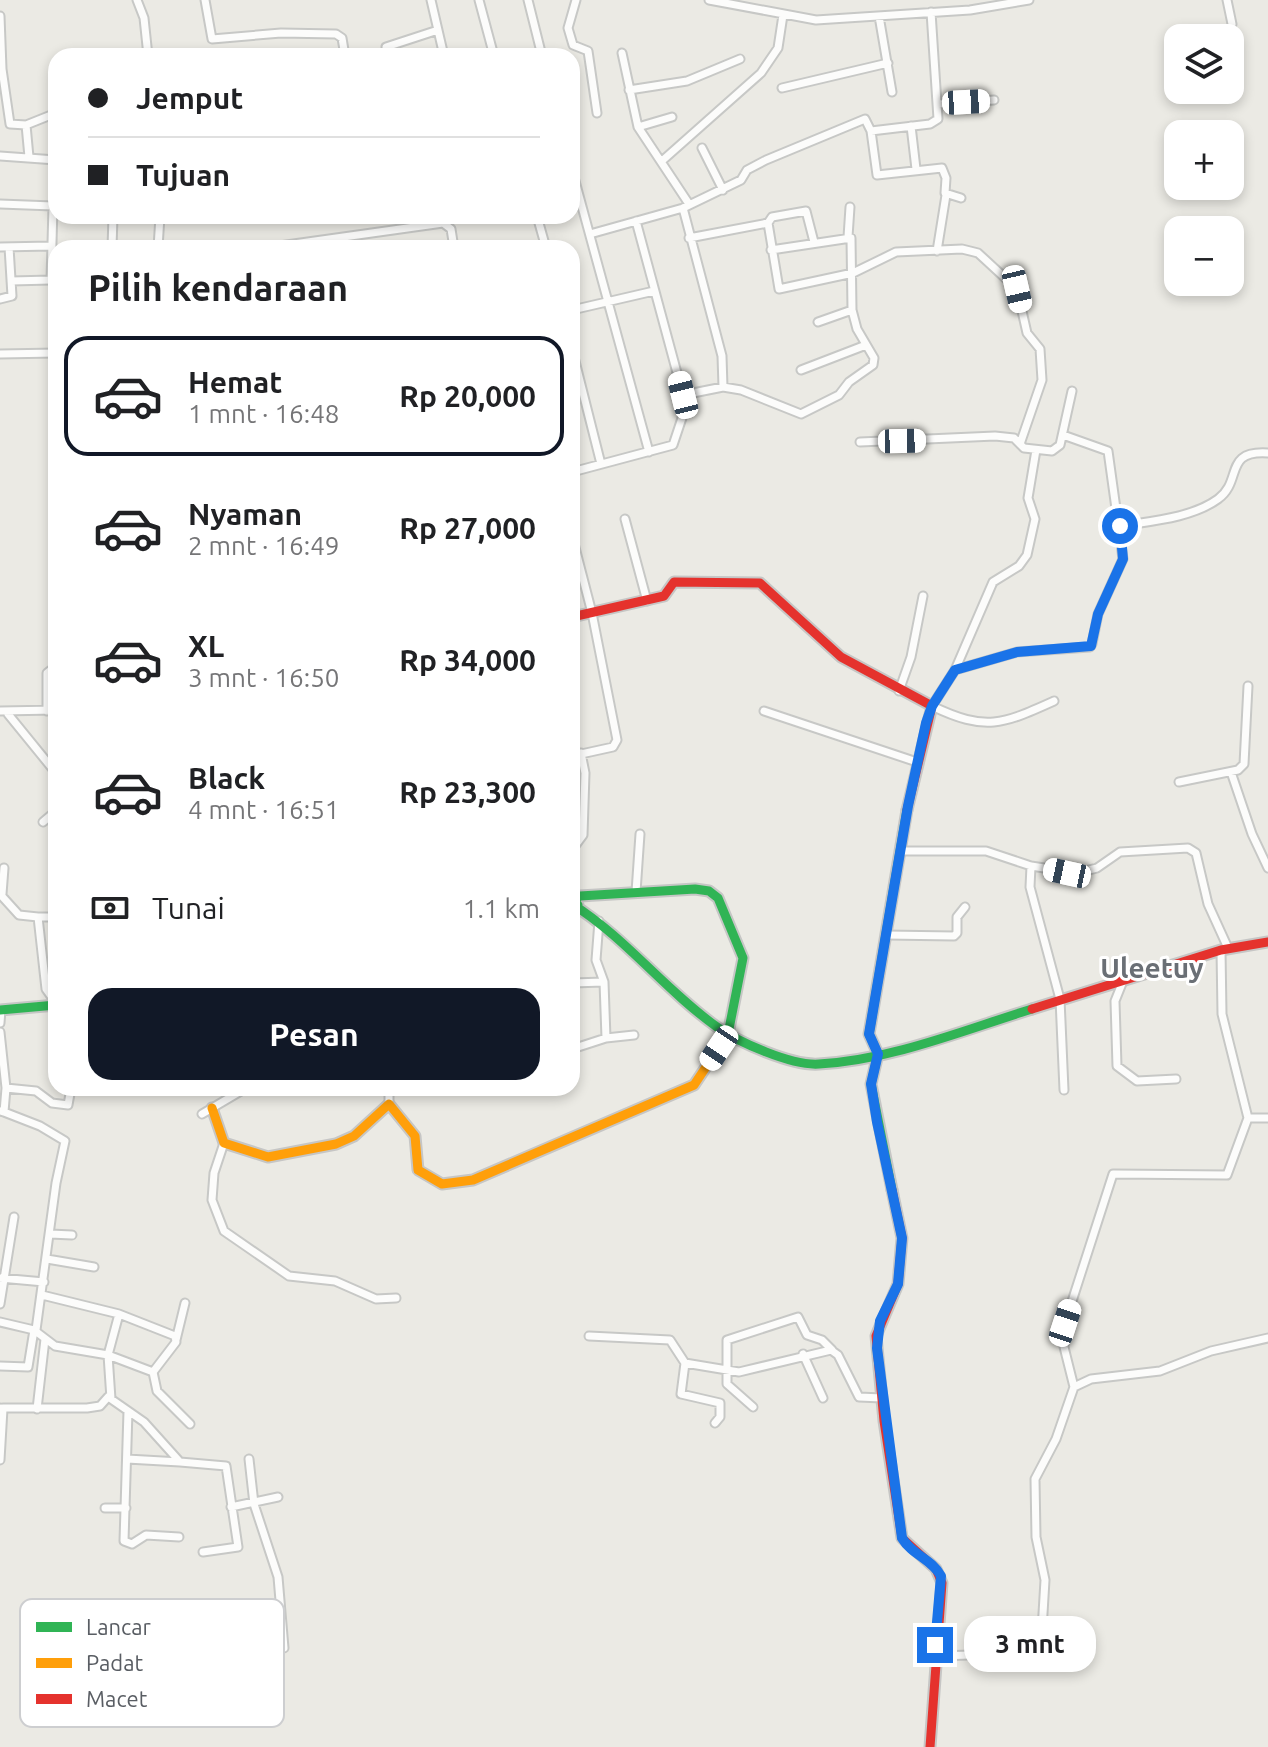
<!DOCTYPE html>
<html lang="id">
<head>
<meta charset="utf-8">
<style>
	body { margin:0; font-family:Ubuntu,sans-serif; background:#f2f2f2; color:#202124; height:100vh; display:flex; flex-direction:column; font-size:30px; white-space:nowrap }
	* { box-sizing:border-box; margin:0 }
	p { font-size:26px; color:#757577 }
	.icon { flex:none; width:44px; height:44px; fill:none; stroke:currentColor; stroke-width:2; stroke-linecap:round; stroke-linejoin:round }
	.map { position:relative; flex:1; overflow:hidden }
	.details { position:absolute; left:48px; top:240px; width:532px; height:856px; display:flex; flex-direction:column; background:#fff; border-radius:24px; box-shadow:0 4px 12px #0003 }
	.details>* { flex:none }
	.top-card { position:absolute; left:48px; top:48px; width:532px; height:176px; border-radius:24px; box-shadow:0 4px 12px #0003; display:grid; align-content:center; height:176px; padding:0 40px; background:#fff }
	.buttons { position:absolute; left:1164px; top:24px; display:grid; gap:16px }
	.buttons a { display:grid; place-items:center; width:80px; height:80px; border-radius:16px; background:#fff; box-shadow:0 4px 12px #0003; font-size:40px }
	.end { position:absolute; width:36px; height:36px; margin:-18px; border:10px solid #1a73e8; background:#fff; box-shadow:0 0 0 4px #fff }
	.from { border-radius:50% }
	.bubble { position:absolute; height:56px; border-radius:24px; background:#fff; box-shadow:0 4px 12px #0003; font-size:26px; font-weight:600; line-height:56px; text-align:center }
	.car { position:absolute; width:24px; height:48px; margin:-24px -12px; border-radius:10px; box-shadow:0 0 6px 2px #0007; background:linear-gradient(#fff 24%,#345 0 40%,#fff 0 76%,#345 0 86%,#fff 0) }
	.top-card b { display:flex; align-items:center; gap:28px; height:76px; font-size:30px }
	.top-card b+b { border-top:2px solid #e0e0e0 }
	.top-card i { width:20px; height:20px; background:#202124 }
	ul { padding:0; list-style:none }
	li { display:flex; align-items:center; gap:24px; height:120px; margin:0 16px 12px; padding:0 24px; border:4px solid transparent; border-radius:24px }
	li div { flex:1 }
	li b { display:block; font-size:30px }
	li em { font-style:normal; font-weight:600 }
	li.on { border-color:#111827 }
	li>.icon { width:72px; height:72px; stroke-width:1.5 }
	h2 { padding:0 40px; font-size:36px; line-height:96px }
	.pay { display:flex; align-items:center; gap:20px; height:88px; padding:0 40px; font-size:30px }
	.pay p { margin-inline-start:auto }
	.button { display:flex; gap:16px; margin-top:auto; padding:16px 40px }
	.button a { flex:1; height:92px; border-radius:24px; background:#111827; color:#fff; font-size:32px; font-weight:600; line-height:92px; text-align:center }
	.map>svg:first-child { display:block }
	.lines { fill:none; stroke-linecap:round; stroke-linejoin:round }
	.street-casing { stroke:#c7c8c6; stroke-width:11 }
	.fast-casing { stroke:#c6c6c5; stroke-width:13 }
	.slow-casing { stroke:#c6c6c5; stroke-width:13 }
	.jam-casing { stroke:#c6c6c5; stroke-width:13 }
	.street { stroke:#fcfcfb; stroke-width:7 }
	.fast { stroke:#30b455; stroke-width:9 }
	.slow { stroke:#ff9f0a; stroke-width:9 }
	.jam { stroke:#e5322d; stroke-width:9 }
	.route { stroke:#1a73e8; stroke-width:10 }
	.labels { text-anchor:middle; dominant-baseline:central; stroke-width:6; stroke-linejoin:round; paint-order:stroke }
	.quarter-label { font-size:28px; font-weight:bold; fill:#6a6f75; stroke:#fff }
	.key { fill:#fff; stroke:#cdced0; stroke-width:2 }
	.key-label { font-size:22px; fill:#595d63 }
</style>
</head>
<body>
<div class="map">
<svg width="1268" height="1747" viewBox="0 0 1268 1747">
	<rect width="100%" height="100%" fill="#ebeae4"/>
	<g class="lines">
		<defs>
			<path id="street" d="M137,0L144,18L148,56
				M205,0L212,39L281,33L336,34L342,38L345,56
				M431,0L444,56
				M479,0L494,56
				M528,0L542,56
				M576,0L568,28L573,45L588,51L597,113
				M709,0L816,20L970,10L1029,0
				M1227,0L1232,24
				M0,16L2,69L10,124L26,125L56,113
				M879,16L892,92
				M622,53L638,127L689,204
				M387,56L386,47L438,30
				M782,88L888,63
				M629,90L687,81L740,59
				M938,104L994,100
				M26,125L29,157
				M911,126L916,169
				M638,127L672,117
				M871,131L930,124L938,119L931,12
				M702,148L723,190
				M0,156L56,160
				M663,160L761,73L778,48L783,15
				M572,170L649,452
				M0,204L53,206L51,280L11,281
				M53,206L56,181
				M683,208L741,180L747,170L766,160L865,119L871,131L877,175L942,168L946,178L945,193L961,198
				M537,216L546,248
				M768,223L772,217L806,211L814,242
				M590,234L683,208L722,356L723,387
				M848,237L850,207
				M689,238L768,223L779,289L853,273L896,252L962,249L978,253L1017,289L1027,333L1040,349L1042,380L1020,444
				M0,247L51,246
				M112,248L113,216
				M158,248L160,216
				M265,248L443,223L451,229L454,248
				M937,251L946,195
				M0,299L12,296L9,247
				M572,310L654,291
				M818,322L852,310
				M572,349L601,464
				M0,354L56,353
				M801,370L866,345
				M683,395L723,387L741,390L801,414L839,395L849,382L873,365L874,358L857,329L852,310L851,238L771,250
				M860,442L995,436L1014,438L1024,448L1052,451L1060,445L1072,391
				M1036,450L1028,498L1035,519L1027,555L1019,566L993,582L955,670L932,706C986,732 1003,724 1054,701
				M572,472L673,445L682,418L683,395L636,221
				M625,519L647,601
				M1120,526C1151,521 1192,518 1218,499C1243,481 1223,450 1268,453
				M572,536L592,613L617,740L613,747L572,756
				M955,670L1017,652L1090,647L1092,644L1098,614L1123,559L1108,451L1063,435
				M899,691L911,657L923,596
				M0,711L56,710
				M47,711V673L56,666
				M764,711L917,762
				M8,714L56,773
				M1231,772L1252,834L1268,868
				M1179,782L1238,770L1244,764L1248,686
				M43,822L56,811
				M572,850L583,835L585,773L581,753
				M901,851H986L1031,866L1077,873L1097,868L1120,852L1188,848L1196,853L1208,904L1228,948
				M1031,866L1030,887L1060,999L1064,1090
				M636,892L640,834
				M0,894L19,915L38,917L46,989L56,1003
				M2,894L4,868
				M38,917H56
				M886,935L954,936L957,933V917L965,907
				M1123,981L1115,1001L1117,1066L1137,1081L1176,1079
				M572,983L604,982
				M0,1023L1,1010
				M0,1032L6,1088L4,1112L0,1111
				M606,1038L634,1035
				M572,1049L606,1038L604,982L596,960L599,921
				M6,1088L36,1091L52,1103L68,1105L71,1088
				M389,1104V1088
				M4,1112L40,1126L65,1141L56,1183L36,1330
				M202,1114L246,1088
				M1248,1118H1268
				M224,1143L214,1173L212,1200L224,1231L289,1276L335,1281L376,1299L396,1298
				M50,1234L72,1235
				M47,1259L94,1267
				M0,1278L44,1282
				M42,1295L119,1314L108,1355L153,1372L157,1391L190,1424
				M0,1304L14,1217
				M119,1314L175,1336L176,1342L153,1372
				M0,1322L34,1330L55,1346L108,1355L111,1399L144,1422L180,1462L226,1466L238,1547L203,1552
				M589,1336L670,1340L685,1363L739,1372L831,1350L838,1355L859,1397L882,1398
				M176,1340L185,1303
				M803,1354L823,1398
				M685,1363L681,1394L720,1403V1417L715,1423
				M0,1366L28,1367L34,1330
				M1074,1387L1064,1347L1065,1323L1113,1174L1227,1175L1248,1118L1222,1014L1221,950
				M753,1407L727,1384V1340L798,1317L807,1335L822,1340L832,1350
				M0,1408L3,1409L0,1460
				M3,1408H87L100,1406L108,1397
				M37,1409L45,1339
				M128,1411L124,1541L132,1544L146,1535L179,1537
				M127,1459L180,1462
				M249,1459L254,1504L278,1577L284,1648
				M231,1507L278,1497
				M105,1508H126
				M938,1656L1032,1653L1041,1647L1045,1580L1036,1537L1035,1479L1056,1439L1074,1387L1091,1379L1160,1371L1211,1351L1268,1338"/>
			<path id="fast" d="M572,904C626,938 665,990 717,1027C738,1042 792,1066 819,1064C891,1060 964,1030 1032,1009
				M578,905L574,900L580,896L695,889L709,891L718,898L743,958L728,1034L716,1052
				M0,1010L56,1005
				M892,1190L871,1084L878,1054L869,1034L907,810"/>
			<path id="slow" d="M212,1108L224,1143L268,1157L336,1144L354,1136L389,1104L415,1136L418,1170L442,1184L473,1180L694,1085L716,1052"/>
			<path id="jam" d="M572,617L664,596L674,582L760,583L841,657L932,706L907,810
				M1032,1009L1221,950L1268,942
				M892,1190L902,1238L898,1284L876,1336L884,1421L902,1538L936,1569L942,1583L930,1747"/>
		</defs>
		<use href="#street" class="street-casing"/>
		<use href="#fast" class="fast-casing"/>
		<use href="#slow" class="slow-casing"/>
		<use href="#jam" class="jam-casing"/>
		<use href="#street" class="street"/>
		<use href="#fast" class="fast"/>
		<use href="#slow" class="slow"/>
		<use href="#jam" class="jam"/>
	</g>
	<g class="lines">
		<path class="route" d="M935,1645L941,1576C932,1559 912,1555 902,1538L877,1348L880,1321L898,1284L902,1238L877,1122L871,1084L878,1054L869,1034L908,806L926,723L932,706L955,670L1017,652L1091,646L1098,614L1123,559L1120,526"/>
	</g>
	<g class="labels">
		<g class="quarter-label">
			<text x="1152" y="967">Uleetuy</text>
		</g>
	</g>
	<rect x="20" y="1599" width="264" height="128" rx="12" class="key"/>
	<rect x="36" y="1622" width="36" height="10" fill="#30b455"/>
	<rect x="36" y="1658" width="36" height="10" fill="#ff9f0a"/>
	<rect x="36" y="1694" width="36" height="10" fill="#e5322d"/>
	<g class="key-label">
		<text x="86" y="1635">Lancar</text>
		<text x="86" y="1671">Padat</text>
		<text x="86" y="1707">Macet</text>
	</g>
</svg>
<div class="buttons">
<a><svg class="icon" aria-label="layers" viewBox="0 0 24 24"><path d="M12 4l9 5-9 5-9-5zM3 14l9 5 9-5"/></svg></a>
<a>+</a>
<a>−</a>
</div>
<i class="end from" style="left:1120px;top:526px"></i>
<i class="end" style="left:935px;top:1645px"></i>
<div class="bubble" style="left:964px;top:1616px;width:132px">3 mnt</div>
<i class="car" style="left:966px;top:102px;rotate:87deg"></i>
<i class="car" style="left:1017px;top:289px;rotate:167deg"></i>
<i class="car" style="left:683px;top:395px;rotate:346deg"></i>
<i class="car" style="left:902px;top:441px;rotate:89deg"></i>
<i class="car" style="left:1067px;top:873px;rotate:282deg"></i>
<i class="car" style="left:719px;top:1048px;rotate:214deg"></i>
<i class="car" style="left:1065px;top:1323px;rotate:18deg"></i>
<div class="top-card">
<b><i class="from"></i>Jemput</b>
<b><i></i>Tujuan</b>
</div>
<section class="details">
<h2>Pilih kendaraan</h2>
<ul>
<li class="on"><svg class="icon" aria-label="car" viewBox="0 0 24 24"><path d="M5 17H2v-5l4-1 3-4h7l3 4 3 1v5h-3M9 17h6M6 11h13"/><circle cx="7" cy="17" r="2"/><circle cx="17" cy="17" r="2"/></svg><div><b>Hemat</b><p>1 mnt · 16:48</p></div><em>Rp 20,000</em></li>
<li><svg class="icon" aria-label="car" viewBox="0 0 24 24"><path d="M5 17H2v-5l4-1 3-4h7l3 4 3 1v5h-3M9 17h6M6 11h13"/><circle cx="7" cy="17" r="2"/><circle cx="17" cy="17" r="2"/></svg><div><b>Nyaman</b><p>2 mnt · 16:49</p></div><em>Rp 27,000</em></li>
<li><svg class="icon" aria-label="car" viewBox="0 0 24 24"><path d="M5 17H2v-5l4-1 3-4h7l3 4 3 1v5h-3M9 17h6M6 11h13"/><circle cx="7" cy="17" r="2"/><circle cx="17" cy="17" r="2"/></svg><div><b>XL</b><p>3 mnt · 16:50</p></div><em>Rp 34,000</em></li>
<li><svg class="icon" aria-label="car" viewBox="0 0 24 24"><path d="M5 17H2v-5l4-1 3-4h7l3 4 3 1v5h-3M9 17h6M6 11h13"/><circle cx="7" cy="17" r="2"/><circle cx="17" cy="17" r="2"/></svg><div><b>Black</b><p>4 mnt · 16:51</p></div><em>Rp 23,300</em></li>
</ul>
<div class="pay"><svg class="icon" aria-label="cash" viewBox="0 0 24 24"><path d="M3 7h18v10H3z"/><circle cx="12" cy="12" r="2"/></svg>Tunai<p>1.1 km</p></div>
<div class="button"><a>Pesan</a></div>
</section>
</div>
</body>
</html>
